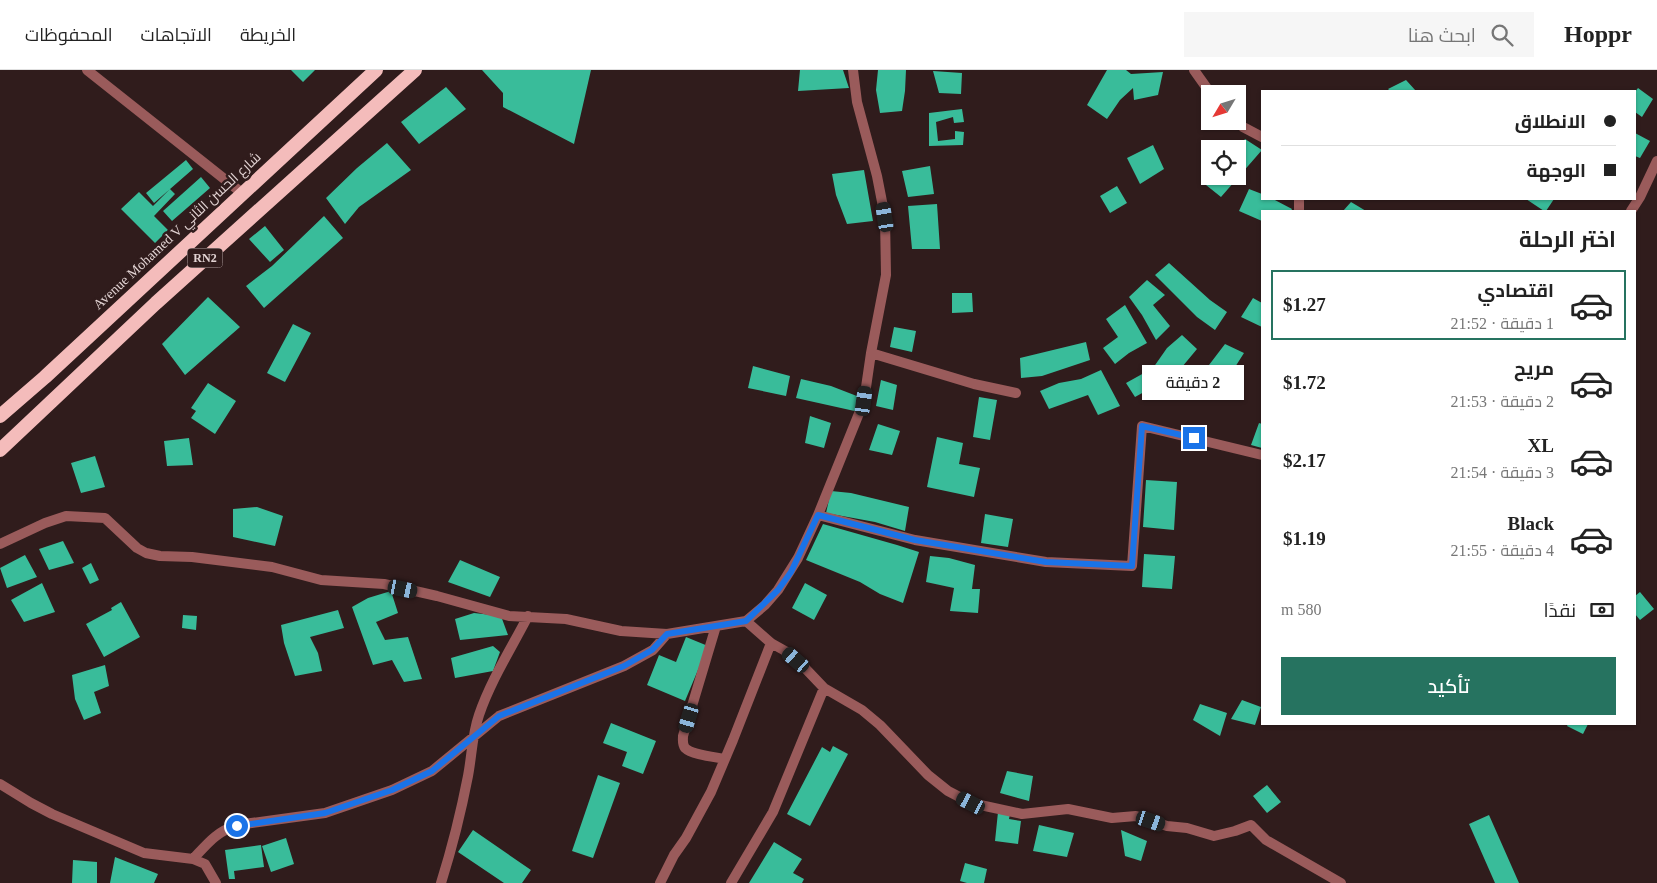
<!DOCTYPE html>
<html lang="ar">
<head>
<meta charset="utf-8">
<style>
	body { margin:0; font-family:"Times New Roman",Cairo,serif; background:#f6f6f6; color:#222; direction:rtl; height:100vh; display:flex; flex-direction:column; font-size:19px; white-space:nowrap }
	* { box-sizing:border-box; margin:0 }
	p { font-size:16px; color:#767676 }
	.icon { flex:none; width:28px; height:28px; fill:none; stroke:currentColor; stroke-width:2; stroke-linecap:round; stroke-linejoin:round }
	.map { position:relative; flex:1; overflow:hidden; direction:ltr }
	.drawer { position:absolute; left:1261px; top:140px; width:375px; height:515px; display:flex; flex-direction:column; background:#fff; border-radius:0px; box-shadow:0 1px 4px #0004; direction:rtl }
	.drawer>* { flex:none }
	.top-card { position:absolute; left:1261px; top:20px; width:375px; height:110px; border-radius:0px; box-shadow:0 1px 4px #0004; direction:rtl; display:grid; align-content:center; height:110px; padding:0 20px; background:#fff }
	.needle { width:32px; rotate:232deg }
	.buttons { position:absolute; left:1201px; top:15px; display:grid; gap:10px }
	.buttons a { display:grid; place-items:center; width:45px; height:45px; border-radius:0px; background:#fff; box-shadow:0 1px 4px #0004; font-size:25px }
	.end { position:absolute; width:22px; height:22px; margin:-11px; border:6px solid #1a73e8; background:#fff; box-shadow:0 0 0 2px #fff }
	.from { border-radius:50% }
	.bubble { position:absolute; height:35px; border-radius:0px; background:#fff; box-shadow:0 1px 4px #0004; font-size:16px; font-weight:600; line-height:35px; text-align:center; direction:rtl }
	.car { position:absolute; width:15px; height:30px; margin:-15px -8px; border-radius:6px; box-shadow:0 0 4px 1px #0007; background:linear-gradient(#222 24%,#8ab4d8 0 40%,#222 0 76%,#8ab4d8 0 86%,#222 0) }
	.top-card b { display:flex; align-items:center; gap:18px; height:48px; font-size:19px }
	.top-card b+b { border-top:1px solid #e0e0e0 }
	.top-card i { width:12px; height:12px; background:#222 }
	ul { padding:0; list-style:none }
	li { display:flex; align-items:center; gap:15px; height:70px; margin:0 10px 8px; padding:0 10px; border:2px solid transparent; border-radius:0px }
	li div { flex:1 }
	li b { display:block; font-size:19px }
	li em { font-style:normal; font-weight:600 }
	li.active { border-color:#267360 }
	li>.icon { width:45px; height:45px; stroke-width:1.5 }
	h2 { padding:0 20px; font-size:22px; line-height:60px }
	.pay { display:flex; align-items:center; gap:12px; height:55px; padding:0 20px; font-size:19px }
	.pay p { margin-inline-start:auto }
	.action { display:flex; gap:10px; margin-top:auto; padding:10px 20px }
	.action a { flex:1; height:58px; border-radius:0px; background:#267360; color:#fff; font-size:20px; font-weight:600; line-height:58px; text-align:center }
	header { display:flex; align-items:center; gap:30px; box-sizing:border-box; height:70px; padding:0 25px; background:#fff; border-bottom:1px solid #e0e0e0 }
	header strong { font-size:24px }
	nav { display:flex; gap:28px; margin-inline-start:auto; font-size:18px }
	.search { width:350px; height:45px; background:#f6f6f6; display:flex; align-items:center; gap:12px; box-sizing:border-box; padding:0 18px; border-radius:0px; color:#767676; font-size:19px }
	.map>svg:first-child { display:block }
	.building { fill:#39bc9a }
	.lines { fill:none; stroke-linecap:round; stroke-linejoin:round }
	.minor { stroke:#9a5b5b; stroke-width:10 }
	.trunk { stroke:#f4bcbb; stroke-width:14 }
	.route { stroke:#1a73e8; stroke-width:6 }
	.labels { text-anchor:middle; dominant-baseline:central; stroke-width:5; stroke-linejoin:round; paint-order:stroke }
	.shield { fill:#301c1c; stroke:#ad9d9d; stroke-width:1 }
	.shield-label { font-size:12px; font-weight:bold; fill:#e3d4d4 }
	.street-label { font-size:14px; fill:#e3d4d4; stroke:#301c1c }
</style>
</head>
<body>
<header>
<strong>Hoppr</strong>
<div class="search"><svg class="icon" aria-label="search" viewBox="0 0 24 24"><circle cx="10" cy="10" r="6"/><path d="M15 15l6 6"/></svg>ابحث هنا</div>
<nav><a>الخريطة</a><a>الاتجاهات</a><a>المحفوظات</a></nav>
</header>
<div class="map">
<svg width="1657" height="813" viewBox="0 0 1657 813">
	<rect width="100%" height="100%" fill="#301c1c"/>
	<path class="building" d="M291,0H315L303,12Z
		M482,0H591L574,74L503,37V23Z
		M800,0H843L849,18L798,21Z
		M878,0H906L905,21L902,41L880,43L876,20Z
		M1107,0H1126L1131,4L1163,2L1158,25L1134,30L1133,18L1120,30L1107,49L1087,35Z
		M933,1L962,3L961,24L939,23Z
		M1406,10L1416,21H1390L1388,19Z
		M446,17L466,39L419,74L401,52Z
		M1638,18L1653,29L1642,47L1635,42V22Z
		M962,39L964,52L954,53L953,47L936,52L938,71L955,69V61L964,62L963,75L929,76V43Z
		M1635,63L1650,71L1640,88L1635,86Z
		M1245,69L1262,80L1221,127L1206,115L1214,106H1238V80Z
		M387,73L411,100L359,137L345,154L326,128L357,98Z
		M1153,75L1164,99L1140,114L1127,88Z
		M186,90L193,99L154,133L146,123Z
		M930,96L934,124L908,127L902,101Z
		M864,100L873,151L847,154L836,125L832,104Z
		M201,107L210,118L172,151L163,141Z
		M1117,116L1127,133L1110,143L1100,126Z
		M170,119L175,124L154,146L168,160L155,173L121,139L139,122L153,136Z
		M1249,119L1262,124V129H1273L1292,139L1291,141H1262V151L1239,141Z
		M1526,129H1554L1546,141H1544Z
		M1351,132L1366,141H1343Z
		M937,134L940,179H912L908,136Z
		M324,146L343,168L264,238L246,216L272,196Z
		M265,156L284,180L270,192L249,169Z
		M1169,193L1210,230L1227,242L1215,260L1197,247L1155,205Z
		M1147,210L1165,225L1153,235L1170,256L1156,270L1142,245L1129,227Z
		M952,223H972L973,242L952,243Z
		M208,227L240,257L185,305L162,274Z
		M1253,228L1262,233V257L1241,247Z
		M1125,235L1147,273L1129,283L1115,294L1103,278L1118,267L1106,249Z
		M293,254L311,263L285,312L267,303Z
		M894,257L916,261L912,282L890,277Z
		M1182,265L1197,279L1182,297L1164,311L1135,327L1126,313L1153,298L1167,278Z
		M1086,272L1090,290L1042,306L1021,308L1020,288Z
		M1225,274L1244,283L1230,305L1209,295Z
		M753,296L790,306L786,326L748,318Z
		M1101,300L1120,336L1098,345L1088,325L1049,339L1040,321L1059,313L1081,309Z
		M801,309L831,316L862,328L859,342L796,328Z
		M881,310L897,315L893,340L876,336Z
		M208,313L236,331L215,364L191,348L196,341L191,338Z
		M979,327L997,330L990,370L973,367Z
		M810,346L831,353L824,378L805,373Z
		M1259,353L1262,354V378L1251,375Z
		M878,354L900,361L892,385L869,380Z
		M937,367L963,373L959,394L980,398L974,427L927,417Z
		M189,368L193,395L167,396L164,371Z
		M95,386L105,417L81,423L71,393Z
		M1146,410L1177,412L1174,460L1143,457Z
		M831,421L851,423L909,437L905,461L875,452L826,443Z
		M257,437L283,446L275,476L233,467V439Z
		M985,444L1013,449L1008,477L981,473Z
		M823,454L897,475L919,482L903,533L880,524L860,512L806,490Z
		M63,471L74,493L49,500L39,479Z
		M1144,484L1175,486L1172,519L1142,517Z
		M25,485L37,507L7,518L0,498Z
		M930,486L949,488L975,495L972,519H980L978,543L950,541L954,518L926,512Z
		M460,490L500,507L490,527L448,512Z
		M91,493L99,510L90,514L82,498Z
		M42,513L55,542L24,552L11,530Z
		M805,513L827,525L814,550L792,538Z
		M391,521L398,543L376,552L385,570L408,567L422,609L404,612L392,590L373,595L352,537L368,528Z
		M1640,522L1654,539L1640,550L1635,544V526Z
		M121,532L140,567L104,587L86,554L112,540L111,538Z
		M338,540L344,558L310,567L318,583L322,601L295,606L284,573L281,555Z
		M474,543L501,546L508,565L460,570L455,549Z
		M183,545L197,546L196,560L182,558Z
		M686,567L708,576L685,631L647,615L659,585L676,592Z
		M493,576L500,582L493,601L455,608L451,588Z
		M105,595L109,616L94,622L101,643L84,650L75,629L72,605Z
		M1242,630L1261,637L1255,655L1231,649Z
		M1200,634L1227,643L1220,666L1193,650Z
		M611,653L656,671L643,704L622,696L627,682L603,673Z
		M1568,654H1588L1583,664L1567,656Z
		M833,676L848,684L810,756L787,744L822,677L830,682Z
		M1007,701L1033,706L1029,731L1000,723Z
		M598,705L620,713L593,788L572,781Z
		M1267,715L1281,732L1267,743L1253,726Z
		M998,742L1010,744L1009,749L1021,751L1018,774L995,771Z
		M1489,745L1519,813H1495L1469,754Z
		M1039,755L1074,763L1067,787L1033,781Z
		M473,760L531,800L522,813H504L458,782Z
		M1121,760L1147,771L1141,791L1125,786Z
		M286,768L294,794L271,802L262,776Z
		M774,772L802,789L793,803L804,809L802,813H749Z
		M261,775L264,797L234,801L235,809H229L225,780Z
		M115,787L158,804L154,813H110Z
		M73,790L97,792V813H72Z
		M965,793L987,799L984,813H967L960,811Z"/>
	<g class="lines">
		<path class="minor" d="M87,0L242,123
			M1194,0L1211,24
			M1237,51L1243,57L1262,67
			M1299,129V141
			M1631,141L1640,127L1657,91
			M871,283L974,314L1016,323
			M818,445L915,470L1046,492L1132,496L1142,356L1262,385
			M0,474L45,453L66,446L105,448L137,478L146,483L160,486L192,487L272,497L321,510L384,514L437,526L509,546L566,549L621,561L667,564L746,551L765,535L778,520L798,488L818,445L864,331L871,283L886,205L885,147L877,106L857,32L853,0
			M746,551L771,573L787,582L804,597L824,618L862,640L880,655L928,705L948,721L971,733L1022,744L1068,739L1112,748L1136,746L1167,756L1187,758L1214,766L1235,761L1251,755L1266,770L1341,813
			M716,556L683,666C683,670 682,674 685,678C692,685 715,687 725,689
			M0,714L31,733L52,744L144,783L193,789L205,794L216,813
			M193,789C208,773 216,762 237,755L325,743L392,720L432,701L499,646L624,596L653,580L667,564
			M441,813C452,778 461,742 468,706C472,685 472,665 479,645C491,610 511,579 528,546
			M660,813L674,785L686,768L711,722L733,670L771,573
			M731,813L773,742L824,618"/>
		<path class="trunk" d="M0,346L45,307L376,0
			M0,380L156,233L415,0"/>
	</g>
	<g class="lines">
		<path class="route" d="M237,756L325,743L392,720L432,701L499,646L624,596L652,580L667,564L746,551L778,520L791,502L818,445L915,470L1046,492L1132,496L1142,356L1194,368"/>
	</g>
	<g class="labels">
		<rect class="shield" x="187.5" y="178.5" width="35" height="19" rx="4"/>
		<g class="shield-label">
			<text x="205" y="188">RN2</text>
		</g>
		<g class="street-label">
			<text transform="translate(177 161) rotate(-43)">Avenue Mohamed V شارع الحسن الثاني</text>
		</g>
	</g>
</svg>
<div class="buttons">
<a><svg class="needle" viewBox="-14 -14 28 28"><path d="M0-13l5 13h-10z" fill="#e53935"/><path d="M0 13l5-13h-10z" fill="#767676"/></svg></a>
<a><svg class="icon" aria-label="locate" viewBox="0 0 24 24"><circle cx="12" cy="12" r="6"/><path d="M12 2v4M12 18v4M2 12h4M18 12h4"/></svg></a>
</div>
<i class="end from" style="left:237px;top:756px"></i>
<i class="end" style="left:1194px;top:368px"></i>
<div class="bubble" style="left:1142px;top:295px;width:102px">2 دقيقة</div>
<i class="car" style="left:885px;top:147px;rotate:351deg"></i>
<i class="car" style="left:864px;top:331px;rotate:8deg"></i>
<i class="car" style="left:403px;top:519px;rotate:102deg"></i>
<i class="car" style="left:796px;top:590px;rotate:311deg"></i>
<i class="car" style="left:689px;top:648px;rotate:197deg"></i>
<i class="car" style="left:971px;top:733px;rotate:297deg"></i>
<i class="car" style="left:1151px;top:751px;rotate:109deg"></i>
<div class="top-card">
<b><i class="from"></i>الانطلاق</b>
<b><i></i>الوجهة</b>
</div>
<section class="drawer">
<h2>اختر الرحلة</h2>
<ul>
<li class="active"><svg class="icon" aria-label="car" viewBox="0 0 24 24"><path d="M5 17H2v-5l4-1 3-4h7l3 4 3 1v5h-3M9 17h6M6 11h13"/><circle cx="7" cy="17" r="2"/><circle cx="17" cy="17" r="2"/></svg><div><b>اقتصادي</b><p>1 دقيقة · 21:52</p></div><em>$1.27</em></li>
<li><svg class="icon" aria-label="car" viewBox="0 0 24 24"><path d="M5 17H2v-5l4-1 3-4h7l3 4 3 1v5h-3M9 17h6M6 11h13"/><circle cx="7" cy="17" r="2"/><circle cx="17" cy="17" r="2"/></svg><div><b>مريح</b><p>2 دقيقة · 21:53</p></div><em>$1.72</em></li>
<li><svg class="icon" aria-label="car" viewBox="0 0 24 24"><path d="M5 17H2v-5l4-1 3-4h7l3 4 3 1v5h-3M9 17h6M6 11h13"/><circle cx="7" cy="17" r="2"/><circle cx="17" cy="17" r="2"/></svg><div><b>XL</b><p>3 دقيقة · 21:54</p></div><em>$2.17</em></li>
<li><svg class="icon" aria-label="car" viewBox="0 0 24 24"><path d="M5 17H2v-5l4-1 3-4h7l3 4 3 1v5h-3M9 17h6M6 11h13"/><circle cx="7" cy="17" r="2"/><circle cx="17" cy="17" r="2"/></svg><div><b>Black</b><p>4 دقيقة · 21:55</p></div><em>$1.19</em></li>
</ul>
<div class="pay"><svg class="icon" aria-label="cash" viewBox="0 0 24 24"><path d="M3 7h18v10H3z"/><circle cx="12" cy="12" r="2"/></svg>نقدًا<p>580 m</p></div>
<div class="action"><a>تأكيد</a></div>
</section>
</div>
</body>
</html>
